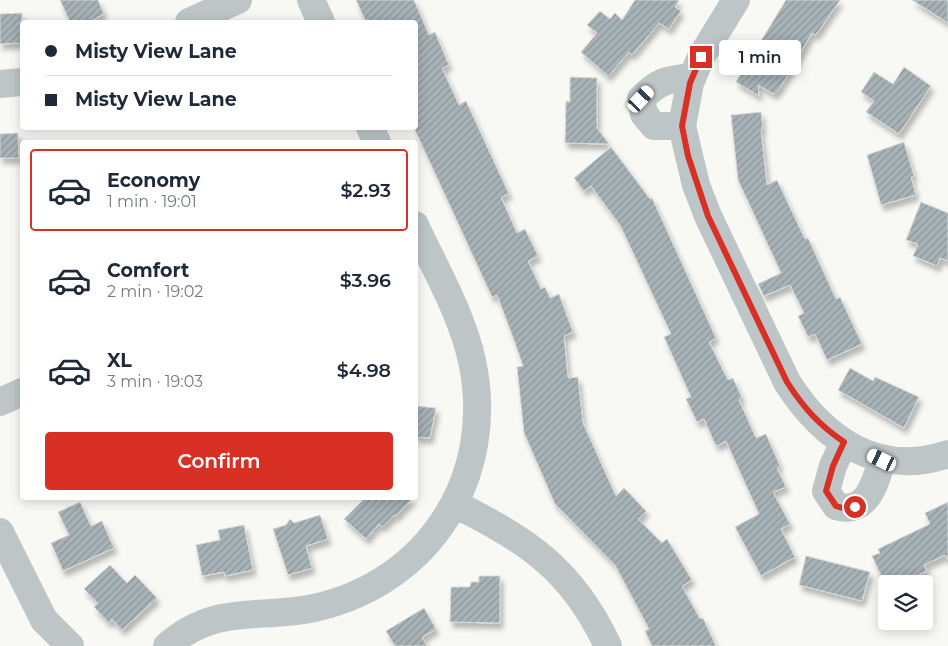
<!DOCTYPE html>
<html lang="en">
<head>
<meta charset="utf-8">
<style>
	body { margin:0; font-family:Montserrat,sans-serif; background:#f2f2f3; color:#1f2937; height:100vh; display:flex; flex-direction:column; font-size:19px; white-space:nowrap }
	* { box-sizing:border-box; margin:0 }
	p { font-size:16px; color:#747a83 }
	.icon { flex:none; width:28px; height:28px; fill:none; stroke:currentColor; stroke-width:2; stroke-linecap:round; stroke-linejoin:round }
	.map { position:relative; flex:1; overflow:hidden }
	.details { position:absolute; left:20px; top:140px; width:398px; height:360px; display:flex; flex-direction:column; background:#fff; border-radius:5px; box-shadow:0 2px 12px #0003 }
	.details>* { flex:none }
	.banner { position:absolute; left:20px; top:20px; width:398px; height:110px; border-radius:5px; box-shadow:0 2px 12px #0003; display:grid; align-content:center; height:110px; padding:0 25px; background:#fff }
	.tools { position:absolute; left:878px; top:575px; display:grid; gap:10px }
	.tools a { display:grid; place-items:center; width:55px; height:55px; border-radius:5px; background:#fff; box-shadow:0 2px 12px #0003; font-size:25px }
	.end { position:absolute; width:22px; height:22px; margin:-11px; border:6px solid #d93025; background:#fff; box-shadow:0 0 0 2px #fff }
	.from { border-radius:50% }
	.bubble { position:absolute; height:35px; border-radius:5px; background:#fff; box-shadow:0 2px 12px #0003; font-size:16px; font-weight:600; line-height:35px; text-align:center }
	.car { position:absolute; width:15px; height:30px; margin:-15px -8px; border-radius:6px; box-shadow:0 0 4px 1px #0007; background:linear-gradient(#fff 24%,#345 0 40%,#fff 0 76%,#345 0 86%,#fff 0) }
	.banner b { display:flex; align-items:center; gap:18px; height:48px; font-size:19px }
	.banner b+b { border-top:1px solid #e0e1e3 }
	.banner i { width:12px; height:12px; background:#1f2937 }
	ul { padding:9px 0 0; list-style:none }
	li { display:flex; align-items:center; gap:15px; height:82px; margin:0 10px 8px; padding:0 15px; border:2px solid transparent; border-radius:5px }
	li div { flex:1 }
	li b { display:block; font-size:19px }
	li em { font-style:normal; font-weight:600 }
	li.on { border-color:#d93025 }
	li>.icon { width:45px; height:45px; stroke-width:1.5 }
	.action { display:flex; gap:10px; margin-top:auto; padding:10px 25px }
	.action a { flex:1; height:58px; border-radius:5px; background:#d93025; color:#fff; font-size:20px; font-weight:600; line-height:58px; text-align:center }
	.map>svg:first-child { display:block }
	.building { fill:url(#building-hatch); stroke:#dad9d7; filter:url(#shadow) }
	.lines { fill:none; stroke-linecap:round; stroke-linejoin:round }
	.minor { stroke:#bec5c7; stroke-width:28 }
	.route { stroke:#d93025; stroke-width:6 }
</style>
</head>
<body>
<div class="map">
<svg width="948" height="646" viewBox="0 0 948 646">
	<defs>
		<pattern id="building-hatch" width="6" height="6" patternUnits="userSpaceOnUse" patternTransform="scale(1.25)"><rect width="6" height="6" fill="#a7b3b7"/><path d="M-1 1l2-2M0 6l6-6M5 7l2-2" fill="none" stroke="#8b969a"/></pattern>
		<filter id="shadow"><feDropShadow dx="3" dy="5.5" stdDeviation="2.5" flood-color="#0004"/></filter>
	</defs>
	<rect width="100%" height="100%" fill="#f8f8f5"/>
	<path class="building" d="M60,0H98L104,14L89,22H70Z
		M356,0H414L429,35L435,32L449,65L442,68L459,105L466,101L509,194L501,197L517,233L525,229L538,256L528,261L541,289L545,287L550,298L559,294L573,332L564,336L568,378L578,377L583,423L616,496L624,488L646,511L638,519L662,543L667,539L692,580L682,586L700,619L703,618L716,646H652L645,631L649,629L615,565L555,504L524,433L517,367L523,366L514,340L497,295L492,297L415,130V22H366Z
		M635,0H679L675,7L681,11L669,29L659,23L632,55L629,52L608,76L581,52L597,33L587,25L600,11L610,19L615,13L622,20Z
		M786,0H840L816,35L812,33L780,88L774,94L758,85L759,96L736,82Z
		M912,0H948V23Z
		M22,13V43L0,44V14Z
		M904,67L931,86L899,134L866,112L874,101L861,92L874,72L893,84Z
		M570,77L597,78V128L609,144L565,143L566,101L570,102Z
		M761,112L763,129L761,130L767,185L777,180L805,239L808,238L836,299L840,297L862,344L827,360L815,334L808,337L798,316L804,313L790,285L764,296L758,284L781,273L738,180L731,115Z
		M18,133L19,158H0V134Z
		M904,142L914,176L911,177L916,195L881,205L867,155Z
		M611,147L650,199L652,198L716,338L709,342L728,380L733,378L742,398L739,400L756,438L766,434L780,466L777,468L786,487L773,492L790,524L781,529L795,557L761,576L735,527L759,514L726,441L716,446L704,419L697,422L686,399L691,397L664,337L671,334L620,225L591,186L584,191L574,178Z
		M921,202L948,213V261L940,258L937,266L913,256L918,244L906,240Z
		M850,368L873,381L875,377L919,397L904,428L838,390Z
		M415,406L436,408L430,438L415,437Z
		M365,498H413L396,516L394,515L382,527L379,524L366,539L344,519Z
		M80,502L91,526L102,521L114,548L63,571L51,543L69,535L58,512Z
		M948,502V560L945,555L924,565L927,571L916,576L918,579L909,584H885L872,556L880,553L878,549L930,524L925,513Z
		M320,515L328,539L306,546L312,568L288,575L273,529L286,525L290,519L294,523Z
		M244,525L253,570L225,576L224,572L202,576L196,545L220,540L218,530Z
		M806,556L870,572L862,601L799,585Z
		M110,565L127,583L135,575L157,598L122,630L112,619L109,623L94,607L98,603L84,589Z
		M479,576H500V623L450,622L451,587H470L471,582H479Z
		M424,608L436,629L422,637L427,646H395L386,631Z"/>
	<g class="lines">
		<path class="minor" d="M311,0L321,22
			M736,0L701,57L690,83L682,126L696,185L708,216L787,382C823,439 878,478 948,454
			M189,22L238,0
			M0,84L22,82
			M682,126H654L644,114L641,99C659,80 667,80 692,77
			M370,128L377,142
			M0,402L22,392
			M844,442L833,466L826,491L836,506C867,515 875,484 882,460
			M455,504C528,541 572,569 608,646
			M0,532L44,620L70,646
			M167,646C216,603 259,620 314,608C429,583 497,476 472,361C462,314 435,269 415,225"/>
	</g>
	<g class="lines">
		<path class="route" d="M701,57L690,83L682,126L688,156L708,216L787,382C803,407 819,425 844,442L833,466L826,491L836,506L846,509L855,507"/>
	</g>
</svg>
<div class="tools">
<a><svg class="icon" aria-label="layers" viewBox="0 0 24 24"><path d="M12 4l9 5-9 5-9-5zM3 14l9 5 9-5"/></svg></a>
</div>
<i class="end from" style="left:855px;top:507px"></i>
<i class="end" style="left:701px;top:57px"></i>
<div class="bubble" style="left:719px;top:40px;width:82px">1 min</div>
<i class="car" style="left:641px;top:99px;rotate:43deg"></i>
<i class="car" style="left:882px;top:460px;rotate:296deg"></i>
<div class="banner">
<b><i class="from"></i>Misty View Lane</b>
<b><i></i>Misty View Lane</b>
</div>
<section class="details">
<ul>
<li class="on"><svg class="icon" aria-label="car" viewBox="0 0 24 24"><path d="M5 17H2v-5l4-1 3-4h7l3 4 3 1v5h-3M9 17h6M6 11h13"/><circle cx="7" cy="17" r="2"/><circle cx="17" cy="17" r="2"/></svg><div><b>Economy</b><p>1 min · 19:01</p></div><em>$2.93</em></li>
<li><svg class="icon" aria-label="car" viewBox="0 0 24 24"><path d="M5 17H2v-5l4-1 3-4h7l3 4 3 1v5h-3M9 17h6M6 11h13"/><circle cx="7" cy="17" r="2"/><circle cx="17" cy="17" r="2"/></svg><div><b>Comfort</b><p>2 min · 19:02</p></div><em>$3.96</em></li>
<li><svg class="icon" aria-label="car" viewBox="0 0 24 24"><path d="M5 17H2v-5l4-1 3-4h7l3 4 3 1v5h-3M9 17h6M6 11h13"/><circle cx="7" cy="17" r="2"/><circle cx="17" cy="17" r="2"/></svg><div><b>XL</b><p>3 min · 19:03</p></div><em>$4.98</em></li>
</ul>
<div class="action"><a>Confirm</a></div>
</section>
</div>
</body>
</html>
